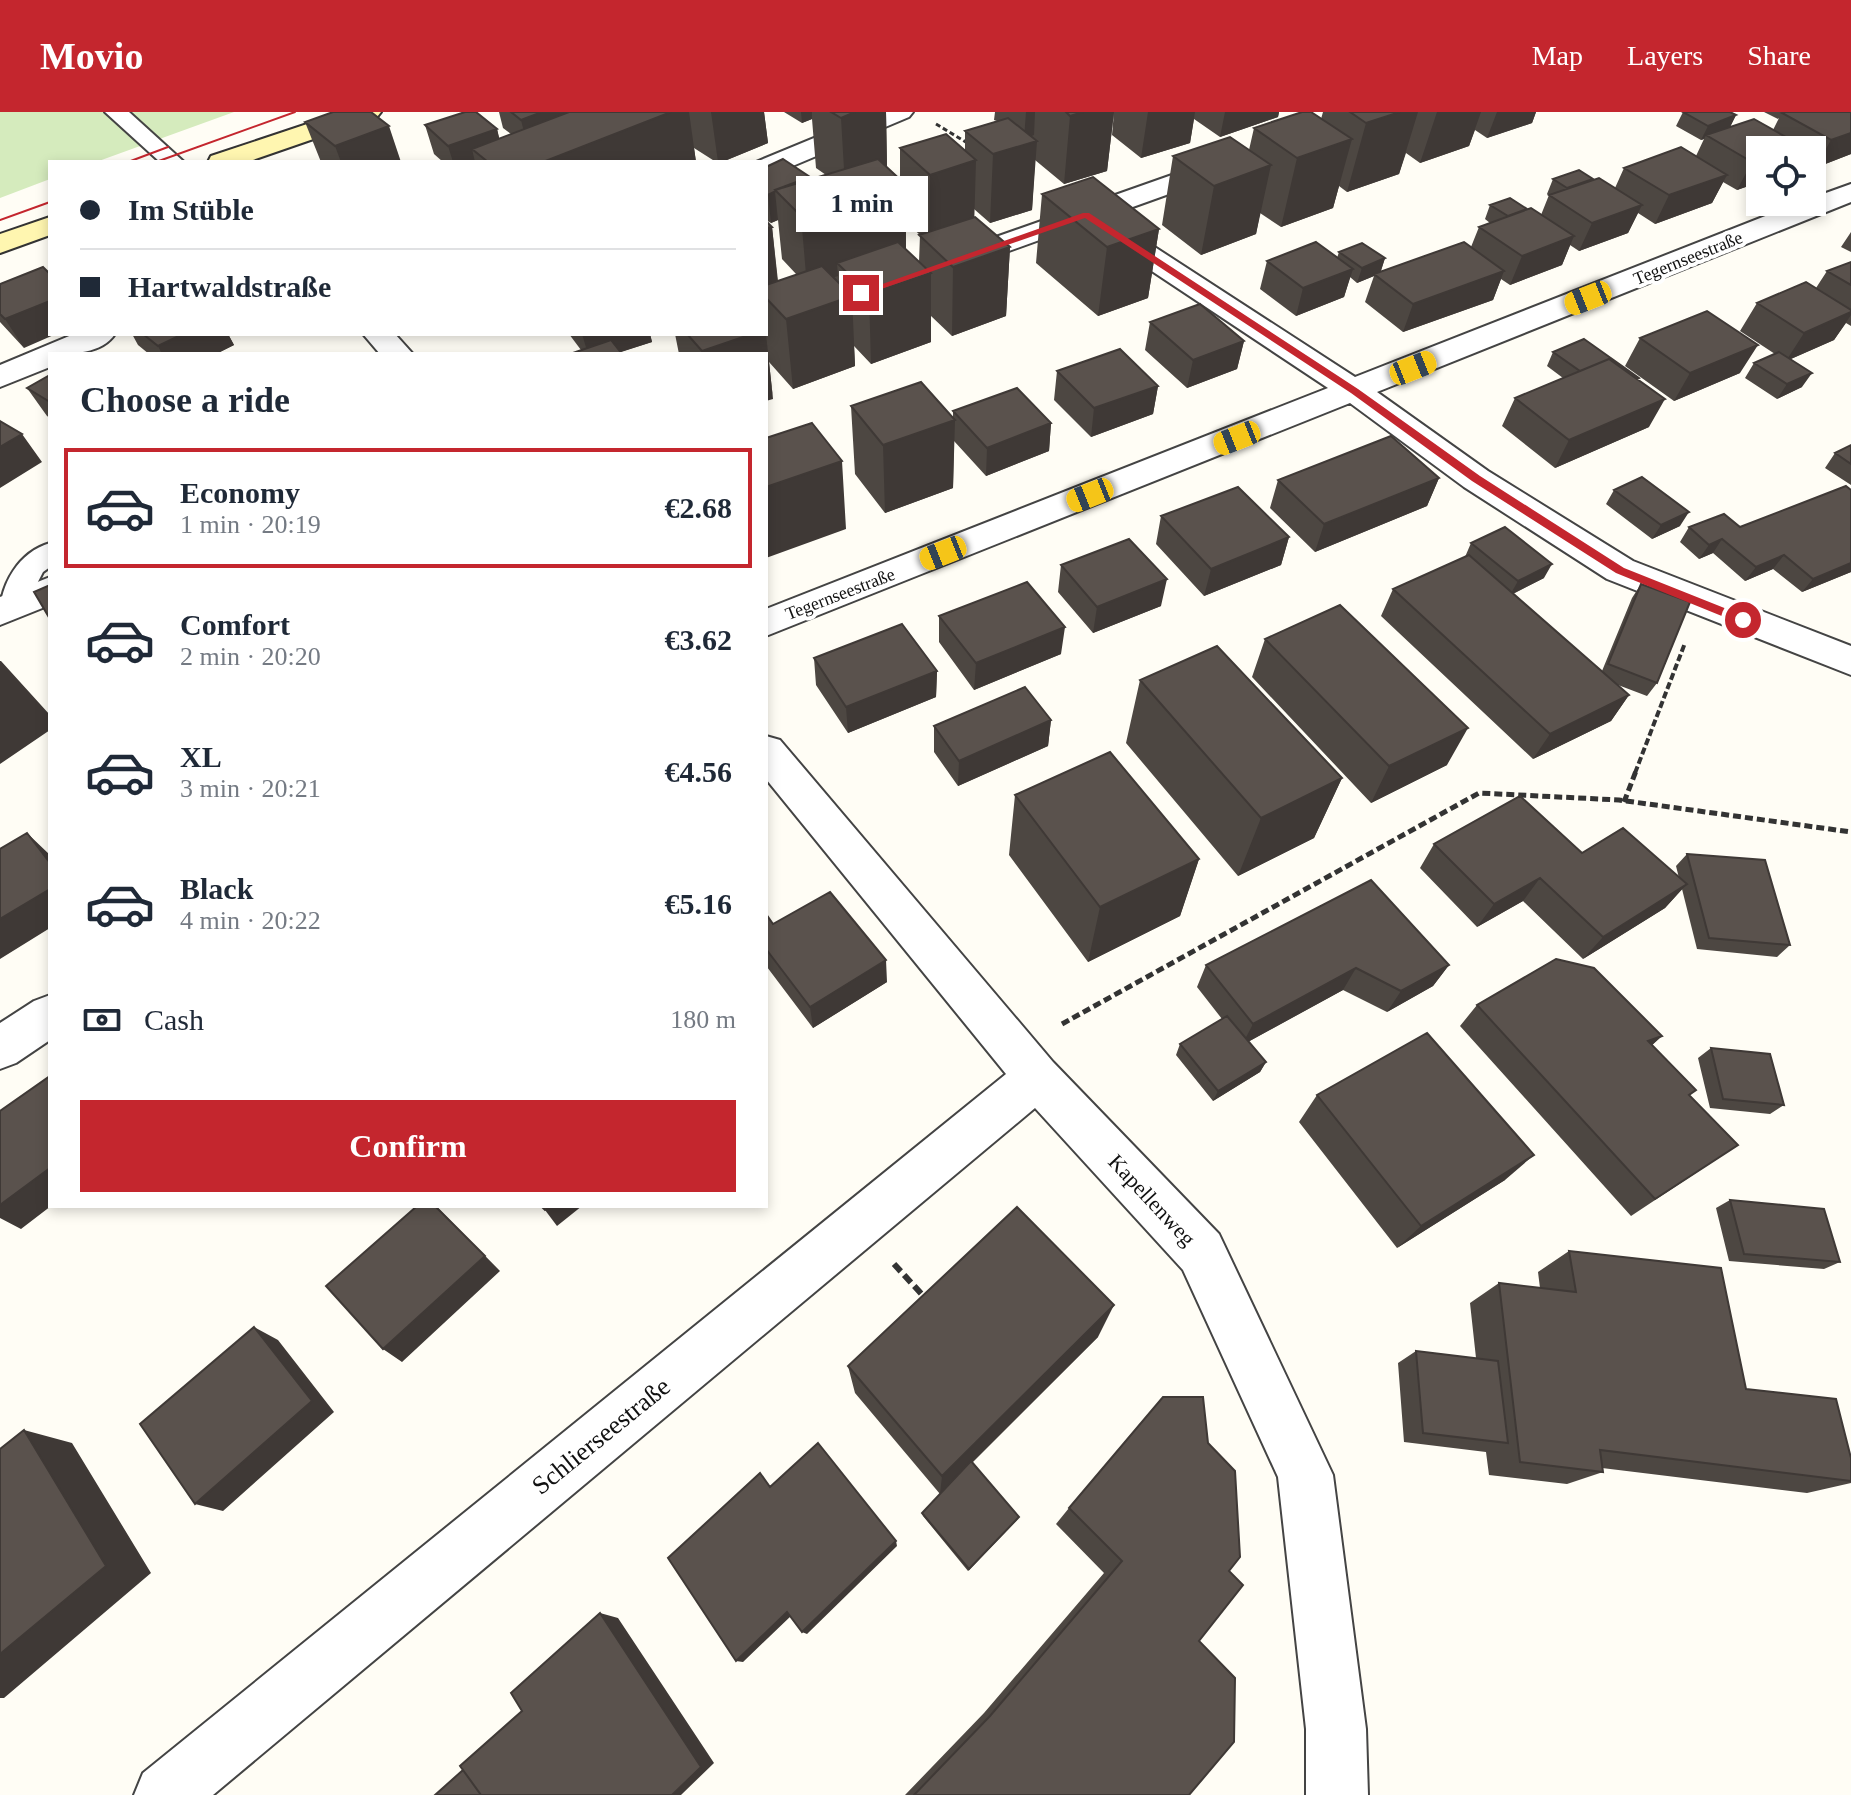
<!DOCTYPE html>
<html lang="en">
<head>
<meta charset="utf-8">
<style>
	body { margin:0; font-family:Georgia,serif; background:#f2f2f3; color:#1f2937; height:100vh; display:flex; flex-direction:column; font-size:30px; white-space:nowrap }
	* { box-sizing:border-box; margin:0 }
	p { font-size:26px; color:#747a83 }
	.icon { flex:none; width:44px; height:44px; fill:none; stroke:currentColor; stroke-width:2; stroke-linecap:round; stroke-linejoin:round }
	.map { position:relative; flex:1; overflow:hidden }
	.sheet { position:absolute; left:48px; top:240px; width:720px; height:856px; display:flex; flex-direction:column; background:#fff; border-radius:0px; box-shadow:0 4px 12px #0003 }
	.sheet>* { flex:none }
	.banner { position:absolute; left:48px; top:48px; width:720px; height:176px; border-radius:0px; box-shadow:0 4px 12px #0003; display:grid; align-content:center; height:176px; padding:0 32px; background:#fff }
	.fabs { position:absolute; left:1746px; top:24px; display:grid; gap:16px }
	.fabs a { display:grid; place-items:center; width:80px; height:80px; border-radius:0px; background:#fff; box-shadow:0 4px 12px #0003; font-size:40px }
	.end { position:absolute; width:36px; height:36px; margin:-18px; border:10px solid #c4262e; background:#fff; box-shadow:0 0 0 4px #fff }
	.from { border-radius:50% }
	.bubble { position:absolute; height:56px; border-radius:0px; background:#fff; box-shadow:0 4px 12px #0003; font-size:26px; font-weight:700; line-height:56px; text-align:center }
	.car { position:absolute; width:24px; height:48px; margin:-24px -12px; border-radius:10px; box-shadow:0 0 6px 2px #0007; background:linear-gradient(#f5c518 24%,#345 0 40%,#f5c518 0 76%,#345 0 86%,#f5c518 0) }
	.banner b { display:flex; align-items:center; gap:28px; height:76px; font-size:30px }
	.banner b+b { border-top:2px solid #e0e1e3 }
	.banner i { width:20px; height:20px; background:#1f2937 }
	ul { padding:0; list-style:none }
	li { display:flex; align-items:center; gap:24px; height:120px; margin:0 16px 12px; padding:0 16px; border:4px solid transparent; border-radius:0px }
	li div { flex:1 }
	li b { display:block; font-size:30px }
	li em { font-style:normal; font-weight:700 }
	li.selected { border-color:#c4262e }
	li>.icon { width:72px; height:72px; stroke-width:1.5 }
	h2 { padding:0 32px; font-size:36px; line-height:96px }
	.pay { display:flex; align-items:center; gap:20px; height:88px; padding:0 32px; font-size:30px }
	.pay p { margin-inline-start:auto }
	.cta { display:flex; gap:16px; margin-top:auto; padding:16px 32px }
	.cta a { flex:1; height:92px; border-radius:0px; background:#c4262e; color:#fff; font-size:32px; font-weight:700; line-height:92px; text-align:center }
	header { display:flex; align-items:center; gap:48px; box-sizing:border-box; height:112px; padding:0 40px; background:#c4262e; color:#fff }
	header strong { font-size:38px }
	nav { display:flex; gap:44px; margin-inline-start:auto; font-size:28px }
	.map>svg:first-child { display:block }
	.green { fill:#d5ebbd }
	.lines { fill:none; stroke-linecap:round; stroke-linejoin:round }
	.service-casing { stroke:#444; stroke-width:4 }
	.minor-casing { stroke:#444; stroke-width:4 }
	.secondary-casing { stroke:#333; stroke-width:4 }
	.path-far3 { stroke:#333; stroke-width:3; stroke-dasharray:5 3; stroke-linecap:butt }
	.path-far2 { stroke:#333; stroke-width:4; stroke-dasharray:7 3; stroke-linecap:butt }
	.path-far1 { stroke:#333; stroke-width:5; stroke-dasharray:8 4; stroke-linecap:butt }
	.path { stroke:#333; stroke-width:6; stroke-dasharray:10 5; stroke-linecap:butt }
	.service { fill:#fff; fill-rule:evenodd }
	.minor { fill:#fff; fill-rule:evenodd }
	.secondary { fill:#fff6b0; fill-rule:evenodd }
	.tram { stroke:#c4262e; stroke-width:2 }
	.wall { fill:#4d4742; fill-rule:evenodd }
	.shaded-wall { fill:#3f3936 }
	.building { fill:#5a524d; stroke:#3f3936; stroke-width:2 }
	.route { fill:#c4262e }
	.labels { text-anchor:middle; dominant-baseline:central; stroke-width:8; stroke-linejoin:round; paint-order:stroke }
	.far-street-label { font-size:18px; fill:#111; stroke:#fff }
	.street-label { font-size:22px; fill:#111; stroke:#fff }
	.near-street-label { font-size:26px; fill:#111; stroke:#fff }
</style>
</head>
<body>
<header>
<strong>Movio</strong>
<nav><a>Map</a><a>Layers</a><a>Share</a></nav>
</header>
<div class="map">
<svg width="1851" height="1683" viewBox="0 0 1851 1683">
	<rect width="100%" height="100%" fill="#fffdf5"/>
	<path class="green" d="M0,0H234L96,50H50V67L0,86Z"/>
	<g class="lines">
		<defs>
			<path id="service" d="M105,0H129L184,50H160Z
				M50,431V455L43,460L21,503L10,506L0,503C0,472 19,440 50,431Z"/>
			<path id="minor" d="M877,0H913L909,5L776,61L766,63V50H756Z
				M1223,45L1233,47L1236,53L1233,59L1102,106L1113,108L1355,265L1801,90H1812V86L1851,72V90L1377,280L1488,359L1633,449L1851,534V563L1607,467L1464,375L1350,291L766,524V497L1328,276L1093,120L1089,114L1092,109L959,157L949,160L939,157L934,151L939,145Z
				M74,222H115C102,242 72,242 50,242V255L0,275V253Z
				M363,222H395L413,242H380Z
				M50,465V493L0,513V485Z
				M766,624L780,628L1053,950L1219,1122L1333,1363L1366,1617L1368,1683H1306V1617L1278,1365L1183,1158L1035,996L213,1683H134L143,1661L1006,962L766,667Z
				M50,883V928L16,951L0,957V911L34,889Z"/>
			<path id="secondary" d="M343,0H381L377,5L247,50H208L211,44Z
				M50,105V123L0,141V122Z"/>
		</defs>
		<use href="#service" class="service-casing"/>
		<use href="#minor" class="minor-casing"/>
		<use href="#secondary" class="secondary-casing"/>
		<path class="path-far3" d="M936,12L969,32"/>
		<path class="path-far2" d="M1635,661L1685,531"/>
		<path class="path-far1" d="M1624,690L1636,659
			M1062,912L1479,681L1619,688L1851,720"/>
		<path class="path" d="M894,1152L928,1189"/>
		<use href="#service" class="service"/>
		<use href="#minor" class="minor"/>
		<use href="#secondary" class="secondary"/>
		<path class="tram" d="M128,50L168,35
			M156,50L295,0
			M0,108L50,90"/>
	</g>
	<path class="wall" d="M499,0H764L768,31L722,50H716L694,36L696,50H443L434,42L425,13L497,17L499,27L511,22L503,16Z
		M784,0H886L887,55L900,67V36L965,38V19L997,9L994,8L995,0H1114L1107,59L1064,72L1035,48L1032,98L990,111L974,97V105L1010,135L1006,204L952,224L931,204V230L871,252L854,234L855,254L793,277L769,250L773,287L766,242H679L675,222H766V109L772,115L778,169L797,163L782,147L778,108L771,111L766,108V55L810,67L826,63L816,56L812,7L802,11ZM906,110L920,123L919,150L906,138Z
		M1114,0H1279L1278,5L1220,25L1194,7L1190,31L1141,46L1112,23Z
		M1323,0H1536L1532,11L1487,26L1475,18L1469,34L1420,51L1406,41L1399,62L1347,80L1339,74L1333,96L1281,115L1260,101L1256,122L1201,143L1162,113L1173,44L1249,38L1254,16L1321,7Z
		M1683,0L1736,3L1730,15L1773,18L1779,6L1778,7L1764,0H1851V42L1815,56L1812,54V38H1760V70L1737,78L1723,70L1712,91L1655,112L1638,101L1628,121L1579,139L1570,133L1562,153L1510,173L1501,167L1493,188L1403,220L1365,190L1374,164L1357,171L1350,165L1344,185L1296,204L1260,177L1267,149L1337,146L1339,140L1385,146L1381,159L1471,135L1479,115L1490,111L1485,107L1490,93L1527,97L1541,103L1549,83L1547,82L1553,67H1593L1615,76L1624,56L1696,44L1704,27L1701,28L1676,14Z
		M305,10L401,50H321Z
		M1042,82L1159,117L1148,186L1098,204L1036,151Z
		M1851,120V140L1841,135Z
		M1851,150V214L1846,211L1834,228L1791,247L1802,275L1777,287L1745,266L1754,251L1775,242L1740,219L1757,191L1816,176L1827,159Z
		M0,172L24,236L0,210Z
		M1150,210L1244,229L1237,257L1187,276L1145,238Z
		M132,222H228L234,233L216,242H149L138,233Z
		M569,222H650L652,230L620,240L581,238Z
		M1640,226L1740,261L1674,289L1625,254Z
		M1553,240L1638,268L1649,315L1555,356L1502,314L1515,286L1563,266L1547,254Z
		M1057,259L1158,274L1153,302L1091,325L1054,288Z
		M50,263V306L47,304L27,276Z
		M851,294L953,306V299L1051,311L1049,339L986,364L954,329L953,376L885,401L855,362Z
		M1851,333V373L1825,356L1835,341Z
		M1439,366L1427,394L1315,440L1270,396L1278,368Z
		M1614,378L1680,414L1652,427L1606,392Z
		M1851,378V460L1802,480L1773,457L1745,469L1713,441L1699,447L1680,430L1689,415H1740Z
		M1161,404L1289,425L1281,453L1204,484L1156,432Z
		M1471,431L1544,466L1513,482L1602,559L1632,486L1641,472L1657,571L1647,584L1618,573L1629,583L1611,609L1533,647L1381,504L1393,477L1465,445Z
		M1061,453L1161,494L1093,521L1058,480Z
		M939,504L1061,542L974,578L939,530Z
		M1265,527L1447,653L1371,691L1252,565Z
		M814,546L937,559L936,585L848,621L816,573Z
		M1140,568L1342,666L1314,726L1238,764L1126,631Z
		M1051,608L1048,634L958,674L934,640V614Z
		M1015,683L1199,747L1180,804L1088,850L1009,743Z
		M1434,732L1582,741L1679,766L1676,754L1687,742L1790,833L1777,845L1697,837L1682,777L1665,796L1583,847L1523,789L1477,815L1420,756Z
		M766,802L773,812L887,870L813,916L767,855L766,856Z
		M1206,853H1449L1433,874L1387,900L1343,878L1248,930L1266,950L1260,960L1213,989L1176,943L1180,932L1222,907L1197,875Z
		M1477,893L1662,924L1652,933L1689,984L1738,1033L1631,1104L1460,914Z
		M1711,936L1784,993L1770,1002L1710,996L1698,946Z
		M1317,983L1505,1068L1397,1136L1299,1010Z
		M1730,1088L1840,1150L1824,1157L1729,1149L1716,1096Z
		M1569,1139L1746,1277L1851,1346V1371L1807,1381L1602,1356L1603,1360L1567,1372L1489,1363L1486,1340L1404,1330L1398,1251L1416,1239L1476,1246L1470,1191L1499,1171L1540,1176L1538,1160Z
		M1098,1225L972,1351L1019,1405L968,1459L923,1404L922,1401L940,1382L855,1281L848,1254Z
		M1208,1331L1229,1459L1199,1529L1189,1683H905L984,1601L1104,1461L1056,1412L1069,1396Z"/>
	<path class="shaded-wall" d="M542,0H569L528,36L521,8Z
		M671,0H689L696,50H543Z
		M711,0H764L768,31L722,50H718Z
		M801,0H812V7L802,11Z
		M855,0H886L887,56L845,74L841,6Z
		M1026,0H1035L1034,23L1024,27Z
		M1083,0H1114L1107,59L1064,72L1070,4Z
		M1148,0H1195L1190,31L1141,46Z
		M1225,0H1279L1278,5L1220,25Z
		M1400,0H1418L1399,62L1347,80L1366,11Z
		M1437,0H1481L1469,34L1420,51Z
		M1497,0H1536L1532,11L1487,26Z
		M1736,3L1729,17L1706,23L1704,27L1701,28L1708,14Z
		M389,14L401,50H341L335,34Z
		M497,17L504,45L472,37L475,50H453L448,34Z
		M1851,21V42L1815,56L1831,28Z
		M1352,27L1333,96L1281,115L1297,46Z
		M1037,29L1032,98L990,111L993,42Z
		M1800,33L1797,38H1785Z
		M1760,47V70L1737,78L1752,50Z
		M976,48L974,117L929,132L930,63Z
		M1271,53L1256,122L1201,143L1214,74Z
		M1727,63L1712,91L1655,112L1669,83Z
		M905,72L906,141L837,151L838,164L807,174L801,104Z
		M775,80L778,108L771,111L768,83Z
		M1642,93L1628,121L1579,139L1592,111Z
		M772,115L779,184L766,186V116Z
		M1159,117L1148,186L1098,204L1107,135Z
		M1574,124L1562,153L1510,173L1522,144Z
		M1010,135L1006,204L952,224L953,155Z
		M1385,146L1380,161L1374,162V164L1357,171L1362,156Z
		M1353,157L1344,185L1296,204L1303,176Z
		M1504,159L1493,188L1403,220L1413,192Z
		M931,161V230L871,252L869,182Z
		M852,184L855,254L793,277L786,207Z
		M50,189V222H56L24,236L5,207Z
		M1851,200V203L1834,228L1786,249L1804,221Z
		M183,222H228L234,233L216,242H162L158,234Z
		M582,222H650L652,230L615,242H588Z
		M752,222H766L773,287L766,289V242H702V239Z
		M1244,229L1237,257L1187,276L1193,248Z
		M1758,233L1740,261L1674,289L1690,261Z
		M1812,261L1802,275L1777,287L1787,272Z
		M1158,274L1153,302L1091,325L1094,296Z
		M1665,287L1649,315L1555,356L1569,328Z
		M955,308L953,376L885,401L883,333Z
		M1051,311L1049,339L986,364L987,336Z
		M22,322L42,350L0,376V335Z
		M842,349L846,417L766,446V375Z
		M1439,366L1427,394L1315,440L1324,412Z
		M1689,400L1680,414L1652,427L1661,413Z
		M1289,425L1281,453L1204,484L1211,457Z
		M1722,427L1713,441L1699,447L1709,433Z
		M1784,443L1773,457L1745,469L1756,455Z
		M1851,451V460L1802,480L1813,467Z
		M1552,452L1544,466L1510,483L1518,469Z
		M1167,467L1161,494L1093,521L1097,495Z
		M1065,515L1061,542L974,578L976,551Z
		M0,549H1L50,603V618L0,652Z
		M937,559L936,585L848,621L846,595Z
		M1629,583L1611,609L1533,647L1550,622Z
		M1051,608L1048,634L958,674L959,649Z
		M1468,616L1447,653L1371,691L1389,654Z
		M1342,666L1314,726L1238,764L1261,706Z
		M27,721L50,743V751Z
		M1199,747L1180,804L1088,850L1100,795Z
		M1540,766L1523,789L1477,815L1494,792Z
		M1687,772L1665,796L1583,847L1603,825Z
		M50,777V816L0,847V807Z
		M886,848L887,870L813,916L810,895Z
		M1449,853L1433,874L1387,900L1401,879Z
		M1356,856L1343,878L1242,933L1253,912Z
		M1662,924L1639,945L1648,929Z
		M1266,950L1260,960L1213,989L1218,979Z
		M1534,1043L1505,1068L1397,1136L1421,1114Z
		M50,1056V1094H51L21,1117L0,1106V1093Z
		M436,1094L500,1159L402,1250L383,1237Z
		M550,1094H582L557,1114L545,1098Z
		M1114,1193L1098,1225L940,1382L942,1364Z
		M254,1215L278,1228L334,1300L223,1399L195,1392Z
		M24,1318L72,1331L151,1461L4,1586H0V1542Z
		M1019,1405L1017,1408L968,1459L969,1457Z
		M896,1429L897,1434L807,1522L802,1520Z
		M787,1500L792,1503L743,1550L736,1549Z
		M600,1501L618,1506L714,1651L681,1683H672Z"/>
	<path class="building" d="M333,0H371L389,14L335,34L305,10Z
		M465,0H476L497,17L448,34L425,13Z
		M511,0H542L521,8Z
		M569,0H671L543,50H488L472,37Z
		M831,0H855L841,6Z
		M1066,0H1083L1070,4Z
		M1302,0H1311L1352,27L1297,46L1254,16Z
		M1350,0H1400L1366,11Z
		M1683,0H1730L1736,3L1708,14Z
		M1785,0H1851V21L1831,28L1782,1Z
		M1008,6L1037,29L993,42L965,19Z
		M1754,7L1800,33L1785,38H1760V47L1752,50L1706,23Z
		M946,22L976,48L930,63L900,36Z
		M1230,25L1271,53L1214,74L1173,44Z
		M1681,35L1727,63L1669,83L1624,56Z
		M783,47L810,65L775,78L776,79L768,83L766,81V55Z
		M878,47L905,72L801,104L775,78Z
		M1579,58L1593,67L1567,76L1553,67Z
		M1093,65L1159,117L1107,135L1042,82Z
		M1599,66L1642,93L1592,111L1549,83Z
		M1510,86L1527,97L1508,104L1490,93Z
		M1531,96L1574,124L1522,144L1479,115Z
		M975,105L1010,135L953,155L919,123Z
		M766,109L772,115L766,116Z
		M898,130L931,161L869,182L837,151Z
		M1316,130L1353,157L1303,176L1267,149Z
		M1464,130L1504,159L1413,192L1374,162Z
		M1362,131L1385,146L1362,156L1339,140Z
		M1851,150V173L1827,159Z
		M822,154L852,184L786,207L766,186V173Z
		M43,155L50,162V189L5,207L0,202V172Z
		M1806,170L1851,198V200L1804,221L1757,191Z
		M1200,192L1244,229L1193,248L1150,210Z
		M1707,199L1758,233L1690,261L1640,226Z
		M143,222H183L158,234Z
		M687,222H752L702,239Z
		M1584,227L1639,266L1637,267L1609,247L1580,259L1553,240Z
		M611,228L622,242H570Z
		M1120,237L1158,274L1094,296L1057,259Z
		M1779,240L1812,261L1787,272L1754,251Z
		M1609,247L1665,287L1569,328L1515,286Z
		M50,263V290L27,276Z
		M921,270L955,308L883,333L851,294Z
		M1017,276L1051,311L987,336L953,299Z
		M0,309L22,322L0,335Z
		M812,311L842,349L766,375V326Z
		M1391,324L1439,366L1324,412L1278,368Z
		M1851,333V352L1835,341Z
		M1642,365L1689,400L1661,413L1614,378Z
		M1846,374L1851,378V451L1813,467L1784,443L1756,455L1722,427L1709,433L1689,415L1724,402L1740,415Z
		M1238,375L1289,425L1211,457L1161,404Z
		M1505,415L1552,452L1518,469L1471,431Z
		M1129,427L1167,467L1097,495L1061,453Z
		M1469,443L1629,583L1550,622L1393,477Z
		M1027,470L1065,515L976,551L939,504Z
		M1641,472L1690,490L1657,571L1608,552Z
		M50,473V507L34,480Z
		M1340,493L1468,616L1389,654L1265,527Z
		M902,512L937,559L846,595L814,546Z
		M1217,534L1342,666L1261,706L1140,568Z
		M1025,575L1051,608L959,649L934,614Z
		M1110,640L1199,747L1100,795L1015,683Z
		M1520,684L1582,741L1623,716L1687,772L1603,825L1540,766L1494,792L1434,732Z
		M27,721L50,751V777L0,807V737Z
		M1687,742L1765,748L1790,833L1709,826Z
		M1371,768L1449,853L1401,879L1356,856L1253,912L1206,853Z
		M830,780L886,848L810,895L766,837V802L773,812Z
		M1556,847L1594,856L1662,924L1648,929L1696,978L1689,983L1738,1033L1655,1087L1477,893Z
		M1227,904L1266,950L1218,979L1180,932Z
		M1427,921L1534,1043L1421,1114L1317,983Z
		M1711,936L1770,942L1784,993L1723,987Z
		M50,964V1056L0,1093V999Z
		M1730,1088L1824,1097L1840,1150L1744,1142Z
		M417,1094H435L485,1144L383,1237L326,1174Z
		M541,1094H550L545,1098Z
		M1017,1095L1114,1193L942,1364L848,1254Z
		M1569,1139L1721,1156L1746,1277L1836,1287L1851,1346V1369L1600,1338L1603,1360L1520,1350L1499,1171L1576,1180Z
		M254,1215L312,1289L195,1392L140,1312Z
		M1416,1239L1498,1249L1508,1331L1423,1321Z
		M1163,1285H1203L1208,1331L1235,1359L1240,1445L1229,1459L1243,1473L1199,1529L1235,1566L1234,1630L1189,1683H914L990,1604L1122,1449L1069,1396Z
		M24,1318L106,1454L0,1542V1337Z
		M818,1331L896,1429L802,1520L787,1500L736,1549L668,1446L760,1361L770,1375Z
		M971,1349L1019,1405L969,1457L922,1401Z
		M600,1501L701,1655L672,1683H481L460,1654L522,1599L511,1581Z
		M463,1658L481,1683H435Z"/>
	<path class="route" d="M1083,101H1089L1358,277L1480,364L1624,456L1747,505V511H1739L1616,461L1472,369L1351,281L1085,106L864,183L857,181Z"/>
	<g class="labels">
		<g class="far-street-label">
			<text transform="translate(1688 146) rotate(-22)">Tegernseestraße</text>
			<text transform="translate(840 482) rotate(-21)">Tegernseestraße</text>
		</g>
		<g class="street-label">
			<text transform="translate(1152 1088) rotate(47)">Kapellenweg</text>
		</g>
		<g class="near-street-label">
			<text transform="translate(601 1324) rotate(-39)">Schlierseestraße</text>
		</g>
	</g>
</svg>
<div class="fabs">
<a><svg class="icon" aria-label="locate" viewBox="0 0 24 24"><circle cx="12" cy="12" r="6"/><path d="M12 2v4M12 18v4M2 12h4M18 12h4"/></svg></a>
</div>
<i class="end from" style="left:1743px;top:508px"></i>
<i class="end" style="left:861px;top:181px"></i>
<div class="bubble" style="left:796px;top:64px;width:132px">1 min</div>
<i class="car" style="left:1588px;top:186px;rotate:248deg"></i>
<i class="car" style="left:1413px;top:256px;rotate:68deg"></i>
<i class="car" style="left:1237px;top:326px;rotate:248deg"></i>
<i class="car" style="left:1090px;top:383px;rotate:248deg"></i>
<i class="car" style="left:943px;top:441px;rotate:248deg"></i>
<div class="banner">
<b><i class="from"></i>Im Stüble</b>
<b><i></i>Hartwaldstraße</b>
</div>
<section class="sheet">
<h2>Choose a ride</h2>
<ul>
<li class="selected"><svg class="icon" aria-label="car" viewBox="0 0 24 24"><path d="M5 17H2v-5l4-1 3-4h7l3 4 3 1v5h-3M9 17h6M6 11h13"/><circle cx="7" cy="17" r="2"/><circle cx="17" cy="17" r="2"/></svg><div><b>Economy</b><p>1 min · 20:19</p></div><em>€2.68</em></li>
<li><svg class="icon" aria-label="car" viewBox="0 0 24 24"><path d="M5 17H2v-5l4-1 3-4h7l3 4 3 1v5h-3M9 17h6M6 11h13"/><circle cx="7" cy="17" r="2"/><circle cx="17" cy="17" r="2"/></svg><div><b>Comfort</b><p>2 min · 20:20</p></div><em>€3.62</em></li>
<li><svg class="icon" aria-label="car" viewBox="0 0 24 24"><path d="M5 17H2v-5l4-1 3-4h7l3 4 3 1v5h-3M9 17h6M6 11h13"/><circle cx="7" cy="17" r="2"/><circle cx="17" cy="17" r="2"/></svg><div><b>XL</b><p>3 min · 20:21</p></div><em>€4.56</em></li>
<li><svg class="icon" aria-label="car" viewBox="0 0 24 24"><path d="M5 17H2v-5l4-1 3-4h7l3 4 3 1v5h-3M9 17h6M6 11h13"/><circle cx="7" cy="17" r="2"/><circle cx="17" cy="17" r="2"/></svg><div><b>Black</b><p>4 min · 20:22</p></div><em>€5.16</em></li>
</ul>
<div class="pay"><svg class="icon" aria-label="cash" viewBox="0 0 24 24"><path d="M3 7h18v10H3z"/><circle cx="12" cy="12" r="2"/></svg>Cash<p>180 m</p></div>
<div class="cta"><a>Confirm</a></div>
</section>
</div>
</body>
</html>
